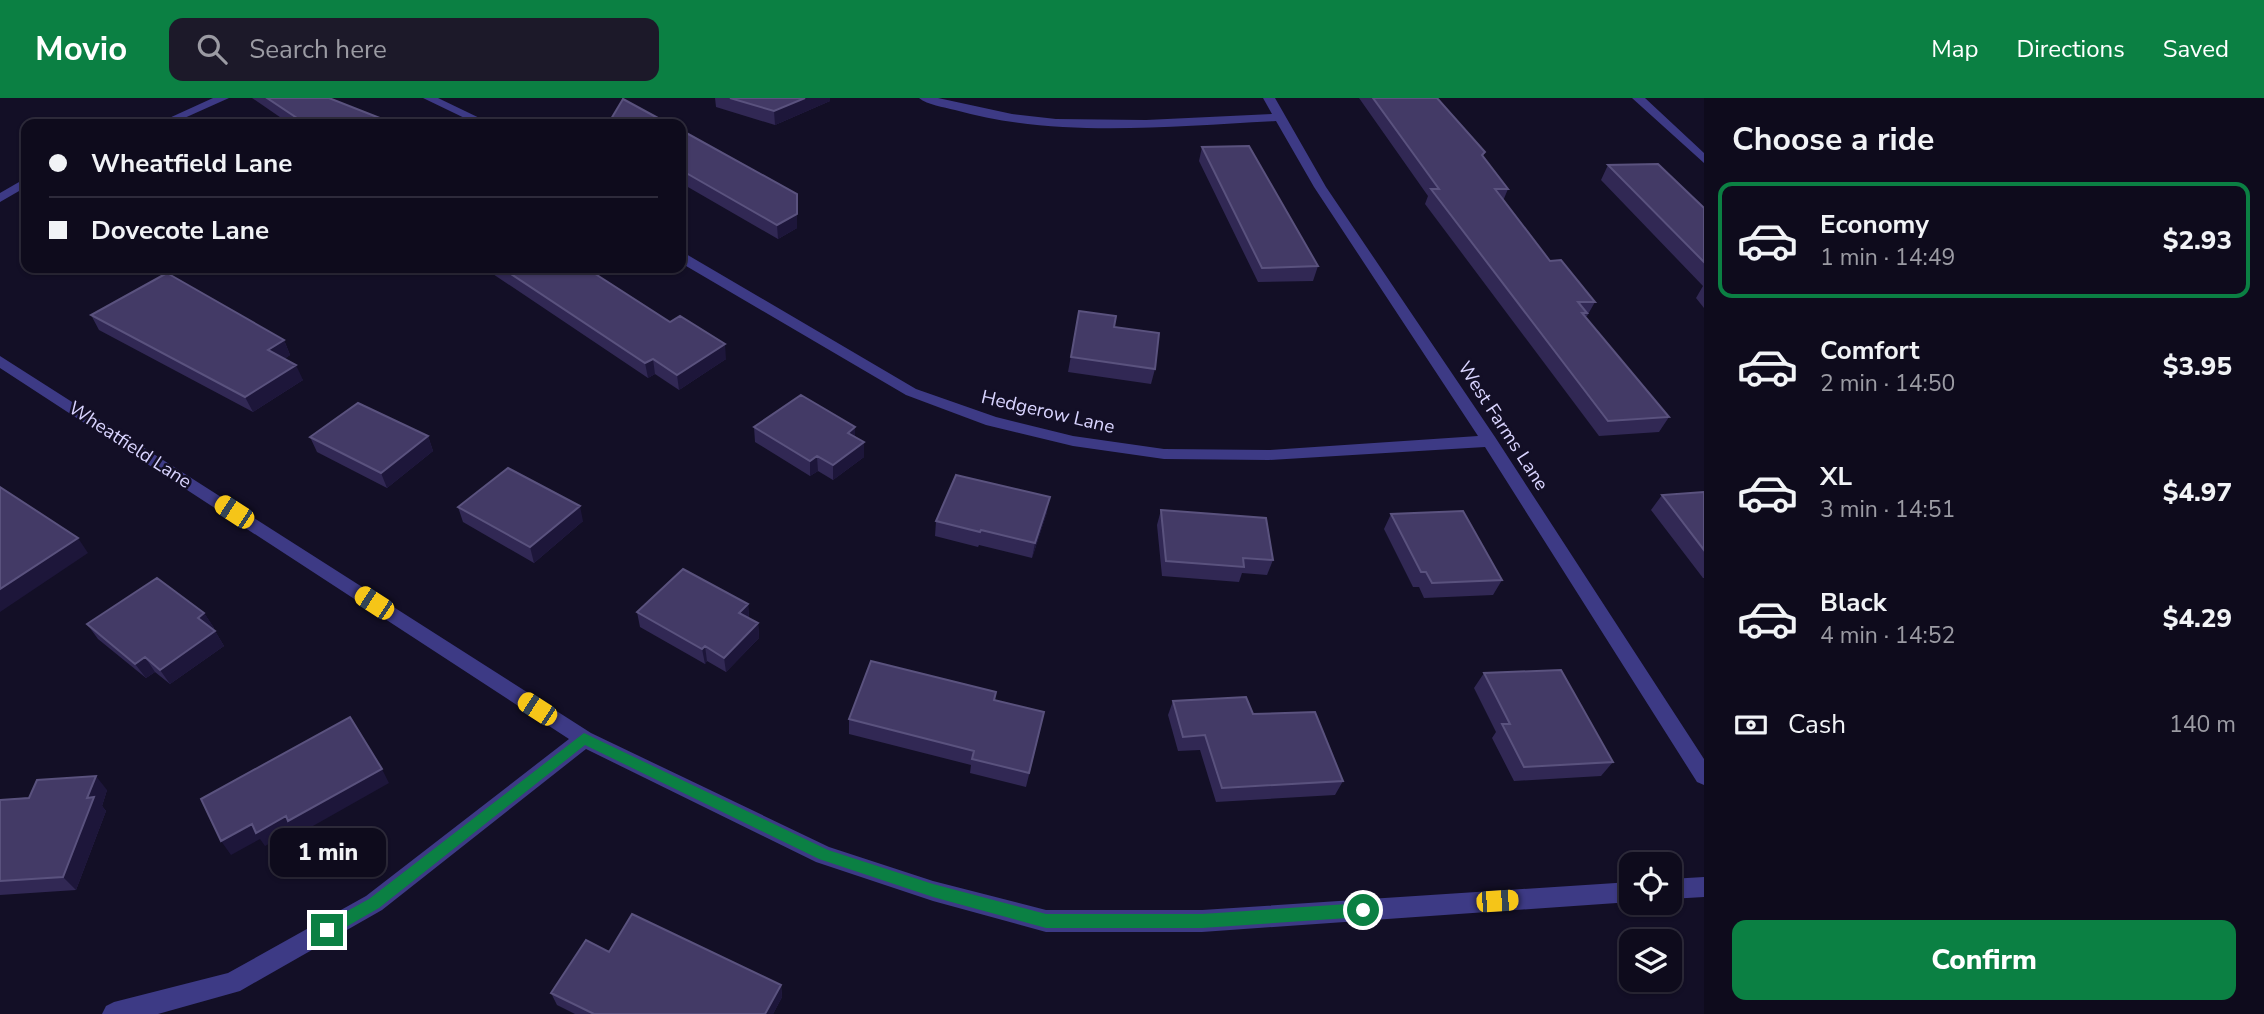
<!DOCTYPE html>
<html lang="en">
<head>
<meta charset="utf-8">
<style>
	body { margin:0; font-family:"Nunito Sans",sans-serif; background:#1c1929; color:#f1f3f6; height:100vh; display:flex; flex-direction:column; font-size:26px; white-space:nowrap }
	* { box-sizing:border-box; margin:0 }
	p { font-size:23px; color:#9b9ba3 }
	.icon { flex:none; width:38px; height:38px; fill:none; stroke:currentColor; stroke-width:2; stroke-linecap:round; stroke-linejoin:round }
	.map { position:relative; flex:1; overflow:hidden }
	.panel { display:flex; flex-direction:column; background:#0e0b1c; width:560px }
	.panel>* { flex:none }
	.banner { position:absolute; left:21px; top:21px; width:665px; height:154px; border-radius:14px; box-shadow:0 2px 5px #0004,0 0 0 2px #2e2b3b; display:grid; align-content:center; height:154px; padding:0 28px; background:#0e0b1c }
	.fabs { position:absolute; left:1619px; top:754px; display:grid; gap:14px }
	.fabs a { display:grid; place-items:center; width:63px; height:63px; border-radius:14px; background:#0e0b1c; box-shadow:0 2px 5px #0004,0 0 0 2px #2e2b3b; font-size:35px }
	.end { position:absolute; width:32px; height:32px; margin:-16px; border:9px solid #0b8043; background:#fff; box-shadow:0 0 0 4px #fff }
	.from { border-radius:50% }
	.bubble { position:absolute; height:49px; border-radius:14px; background:#0e0b1c; box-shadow:0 2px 5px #0004,0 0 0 2px #2e2b3b; font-size:23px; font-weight:800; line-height:49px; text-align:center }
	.car { position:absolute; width:21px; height:42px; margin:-21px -10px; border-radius:9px; box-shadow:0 0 5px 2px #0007; background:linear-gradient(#f5c518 24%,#345 0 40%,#f5c518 0 76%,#345 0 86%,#f5c518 0) }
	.banner b { display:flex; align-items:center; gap:24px; height:66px; font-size:26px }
	.banner b+b { border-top:2px solid #2e2b3b }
	.banner i { width:18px; height:18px; background:#f1f3f6 }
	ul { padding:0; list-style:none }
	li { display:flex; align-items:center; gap:21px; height:116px; margin:0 14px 10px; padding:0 14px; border:4px solid transparent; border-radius:14px }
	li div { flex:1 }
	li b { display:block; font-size:26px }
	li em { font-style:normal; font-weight:800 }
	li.active { border-color:#0b8043 }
	li>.icon { width:63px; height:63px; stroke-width:1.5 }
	h2 { padding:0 28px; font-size:32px; line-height:84px }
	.pay { display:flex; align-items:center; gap:18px; height:77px; padding:0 28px; font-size:26px }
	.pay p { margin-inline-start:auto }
	.cta { display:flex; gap:14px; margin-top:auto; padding:14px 28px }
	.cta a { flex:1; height:80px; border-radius:14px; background:#0b8043; color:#fff; font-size:28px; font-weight:800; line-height:80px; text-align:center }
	header { display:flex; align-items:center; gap:42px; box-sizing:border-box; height:98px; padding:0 35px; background:#0b8043; color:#fff }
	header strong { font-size:33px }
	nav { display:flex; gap:38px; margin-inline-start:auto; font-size:24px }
	.search { width:490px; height:63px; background:#1c1929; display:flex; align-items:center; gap:18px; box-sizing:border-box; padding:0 24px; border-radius:14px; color:#9b9ba3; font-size:26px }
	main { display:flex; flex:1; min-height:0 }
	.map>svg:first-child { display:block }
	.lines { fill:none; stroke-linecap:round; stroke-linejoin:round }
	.minor { fill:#3d3a85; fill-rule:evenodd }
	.wall { fill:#312854 }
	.shaded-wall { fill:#1d163a }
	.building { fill:#433a66; stroke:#5a527e; stroke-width:2 }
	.route { fill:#0b8043 }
	.labels { text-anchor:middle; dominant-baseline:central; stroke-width:5; stroke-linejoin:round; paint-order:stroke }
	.street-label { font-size:19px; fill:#d9d4ff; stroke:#130f26 }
</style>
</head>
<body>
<header>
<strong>Movio</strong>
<div class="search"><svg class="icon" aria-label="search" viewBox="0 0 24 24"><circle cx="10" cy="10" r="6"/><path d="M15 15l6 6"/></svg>Search here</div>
<nav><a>Map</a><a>Directions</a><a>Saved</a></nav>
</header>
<main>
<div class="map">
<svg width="1704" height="916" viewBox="0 0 1704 916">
	<rect width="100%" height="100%" fill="#130f26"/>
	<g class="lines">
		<path class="minor" d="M213,0H229L171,26H156Z
			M423,0H438L492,26H477Z
			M919,0H938L1012,16L1056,21L1146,22L1272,16L1263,0H1275L1326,89L1495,339L1704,661V687L1697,684L1485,349L1269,362L1164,361L1073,348L986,327L906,297L681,165V155L686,156L916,291L996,319L1073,338L1164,351L1269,352L1478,338L1314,89L1276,23C1171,28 1058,41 955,12C943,9 928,7 919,0Z
			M1632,0H1645L1704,55V65Z
			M26,80V89L0,104V95Z
			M0,258L591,635L829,749L933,783L1046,812H1202L1631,784V804L1202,834H1046L933,803L816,764L586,651L382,812L240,893L158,916H102L106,908L114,904L228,875L366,798L569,641L0,270Z
			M1704,779V799L1670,801V781Z"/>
	</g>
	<path class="wall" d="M252,0H329L395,26H290Z
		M715,0H830V3L775,27L716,9Z
		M1359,0H1437L1485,54L1483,58L1508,91L1503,103L1550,163L1595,204L1587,218L1585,219L1669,319L1659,334L1599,338L1425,106L1428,98Z
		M681,32L797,130L778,141L681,85Z
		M1202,49L1318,168L1313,183L1258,184L1199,63Z
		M1608,67L1704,110V210L1696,200L1703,188L1601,82Z
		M484,170H586L726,261L679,292L655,276L648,280Z
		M1079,213L1114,229L1155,271L1151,286L1068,274Z
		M91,217L284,242L290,257L284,261L303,282L253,314L99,232Z
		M754,329H855V339L864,344V359L833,382L818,373L810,378L755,344Z
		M428,338L433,353L387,390L317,354L310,339Z
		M1704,394V480H1703L1651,412L1662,397Z
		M458,409L583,423L534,465L463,424Z
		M1161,412L1273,462L1267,477L1242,475L1239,484L1162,478L1157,427Z
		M1047,414L1032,460L979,447L978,449L935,438L936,423Z
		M1391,416L1502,482L1493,497L1424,500L1419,489H1413L1384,431Z
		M748,506L749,521L758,525L759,540L726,574L707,563L705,566L640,529L637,514Z
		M204,515L214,530L213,531L215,533L224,548L170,586L155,574L146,580L98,541L87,526Z
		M1484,575L1613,664L1601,678L1514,683L1492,640L1496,634L1474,590Z
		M995,602L1041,628L1026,689L970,675L971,667L849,636V621Z
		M1173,603L1253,616L1343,683L1335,697L1216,704L1200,652L1178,653L1168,617Z
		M107,692L102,708L106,713L76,792L0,797V702Z
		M609,854L781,887L782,899L773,916H575L557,907L551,895Z"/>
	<path class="shaded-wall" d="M805,0H830V3L775,27L774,13Z
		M797,96V130L778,141L777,127Z
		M284,242L290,257L275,267L268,252Z
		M725,246L726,261L679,292L677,277Z
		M653,261L655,276L648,280L645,265Z
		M296,267L303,282L253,314L245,299Z
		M855,329V344L848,335Z
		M428,338L433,353L387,390L381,375Z
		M864,344V359L833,382V367Z
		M817,358L818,373L810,378V363Z
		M1050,399L1047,414L1032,460L1035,445Z
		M580,408L583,423L534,465L530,449Z
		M78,440L88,455L0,514V491Z
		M748,506L749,521L739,515Z
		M204,515L214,530L207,535L198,520Z
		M758,525L759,540L726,574L724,560Z
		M215,533L224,548L170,586L160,572Z
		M705,548L707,563L705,566L702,551Z
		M145,559L155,574L146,580L135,566Z
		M382,671L389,685L297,737L294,732L265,748L260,741L231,757L221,743L252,726L286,718Z
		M96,678L107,692L102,708L106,713L76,792L63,779L87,700Z
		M781,887L782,899L773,916H765Z"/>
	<path class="building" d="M267,0H329L395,26H306Z
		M730,0H805L774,13Z
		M1373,0H1437L1485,54L1482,57L1508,91H1495L1550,163L1561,162L1595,204H1578L1587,215H1582L1669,319L1608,323L1431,91H1439Z
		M623,1L669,26H608Z
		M681,32L797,96V116L777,127L681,72Z
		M1249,48L1318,168L1262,170L1202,49Z
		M1658,66L1704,110V164L1608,67Z
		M502,170H586L670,224L680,218L725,246L677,277L653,261L645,265Z
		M167,175L284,242L268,252L296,267L245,299L91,217Z
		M1079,213L1116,218L1114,229L1159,235L1155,271L1071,259Z
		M801,297L855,329L848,335L864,344L833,367L817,358L810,363L754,329Z
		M358,305L428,338L381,375L310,339Z
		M508,370L580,408L530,449L458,409Z
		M956,377L1050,399L1035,445L981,432L980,434L936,423Z
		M0,389L78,440L0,491Z
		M1704,394V452L1662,397Z
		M1161,412L1266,420L1273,462L1243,460L1244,469L1166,463Z
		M1463,413L1502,482L1432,485L1426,474H1421L1391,416Z
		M683,471L748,506L739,515L758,525L724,560L705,548L702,551L637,514Z
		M157,480L204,515L198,520L215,533L160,572L145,559L135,566L87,526Z
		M871,563L996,594L994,602L1044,614L1029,675L972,661L974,653L849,621Z
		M1561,572L1613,664L1524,669L1502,626H1510L1484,575Z
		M1246,599L1253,616L1315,614L1343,683L1222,690L1205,637L1183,639L1173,603Z
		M350,619L382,671L288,723L286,718L256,735L252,726L221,743L201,701Z
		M96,678L87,700L94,699L63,779L0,783V702L29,700L37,682Z
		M632,816L781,887L765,916H594L551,895L586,842L609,854Z"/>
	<path class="route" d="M584,635L828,752L933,786L1046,816H1202L1363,805L1371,812L1363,819L1202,830H1046L933,799L819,761L585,647L379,810L332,837H322L319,832L322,827L369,801Z"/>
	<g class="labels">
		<g class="street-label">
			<text transform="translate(1048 314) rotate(13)">Hedgerow Lane</text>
			<text transform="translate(1503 328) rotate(57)">West Farms Lane</text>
			<text transform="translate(130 347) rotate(33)">Wheatfield Lane</text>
		</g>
	</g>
</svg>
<div class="fabs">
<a><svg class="icon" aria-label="locate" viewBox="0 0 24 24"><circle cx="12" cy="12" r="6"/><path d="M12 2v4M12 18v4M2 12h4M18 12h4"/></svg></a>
<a><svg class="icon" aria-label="layers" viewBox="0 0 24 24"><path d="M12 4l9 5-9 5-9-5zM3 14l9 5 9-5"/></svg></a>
</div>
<i class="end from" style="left:1363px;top:812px"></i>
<i class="end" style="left:327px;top:832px"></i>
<div class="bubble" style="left:270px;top:730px;width:116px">1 min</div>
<i class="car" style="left:234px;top:414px;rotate:303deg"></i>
<i class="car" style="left:374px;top:505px;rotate:303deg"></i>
<i class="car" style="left:537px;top:611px;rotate:303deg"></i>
<i class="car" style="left:1497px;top:803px;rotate:86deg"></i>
<div class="banner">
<b><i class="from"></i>Wheatfield Lane</b>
<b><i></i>Dovecote Lane</b>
</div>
</div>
<section class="panel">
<h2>Choose a ride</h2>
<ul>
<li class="active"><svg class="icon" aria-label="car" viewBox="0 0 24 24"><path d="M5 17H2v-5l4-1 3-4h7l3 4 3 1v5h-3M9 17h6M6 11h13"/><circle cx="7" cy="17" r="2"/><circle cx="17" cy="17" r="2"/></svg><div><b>Economy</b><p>1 min · 14:49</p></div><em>$2.93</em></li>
<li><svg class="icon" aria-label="car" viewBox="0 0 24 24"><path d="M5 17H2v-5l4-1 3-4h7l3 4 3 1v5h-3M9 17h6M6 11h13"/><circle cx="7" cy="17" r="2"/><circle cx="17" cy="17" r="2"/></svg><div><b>Comfort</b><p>2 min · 14:50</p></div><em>$3.95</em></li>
<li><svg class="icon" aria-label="car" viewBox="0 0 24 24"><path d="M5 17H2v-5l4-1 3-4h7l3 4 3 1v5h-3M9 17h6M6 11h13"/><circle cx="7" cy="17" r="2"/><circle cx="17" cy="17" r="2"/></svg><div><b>XL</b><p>3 min · 14:51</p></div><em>$4.97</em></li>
<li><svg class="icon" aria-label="car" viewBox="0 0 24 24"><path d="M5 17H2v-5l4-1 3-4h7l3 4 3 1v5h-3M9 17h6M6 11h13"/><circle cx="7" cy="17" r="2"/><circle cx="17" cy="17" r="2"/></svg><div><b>Black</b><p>4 min · 14:52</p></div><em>$4.29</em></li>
</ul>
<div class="pay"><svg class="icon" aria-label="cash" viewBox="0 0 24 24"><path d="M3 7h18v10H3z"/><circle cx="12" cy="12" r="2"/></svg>Cash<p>140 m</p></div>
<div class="cta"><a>Confirm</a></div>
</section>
</main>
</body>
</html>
